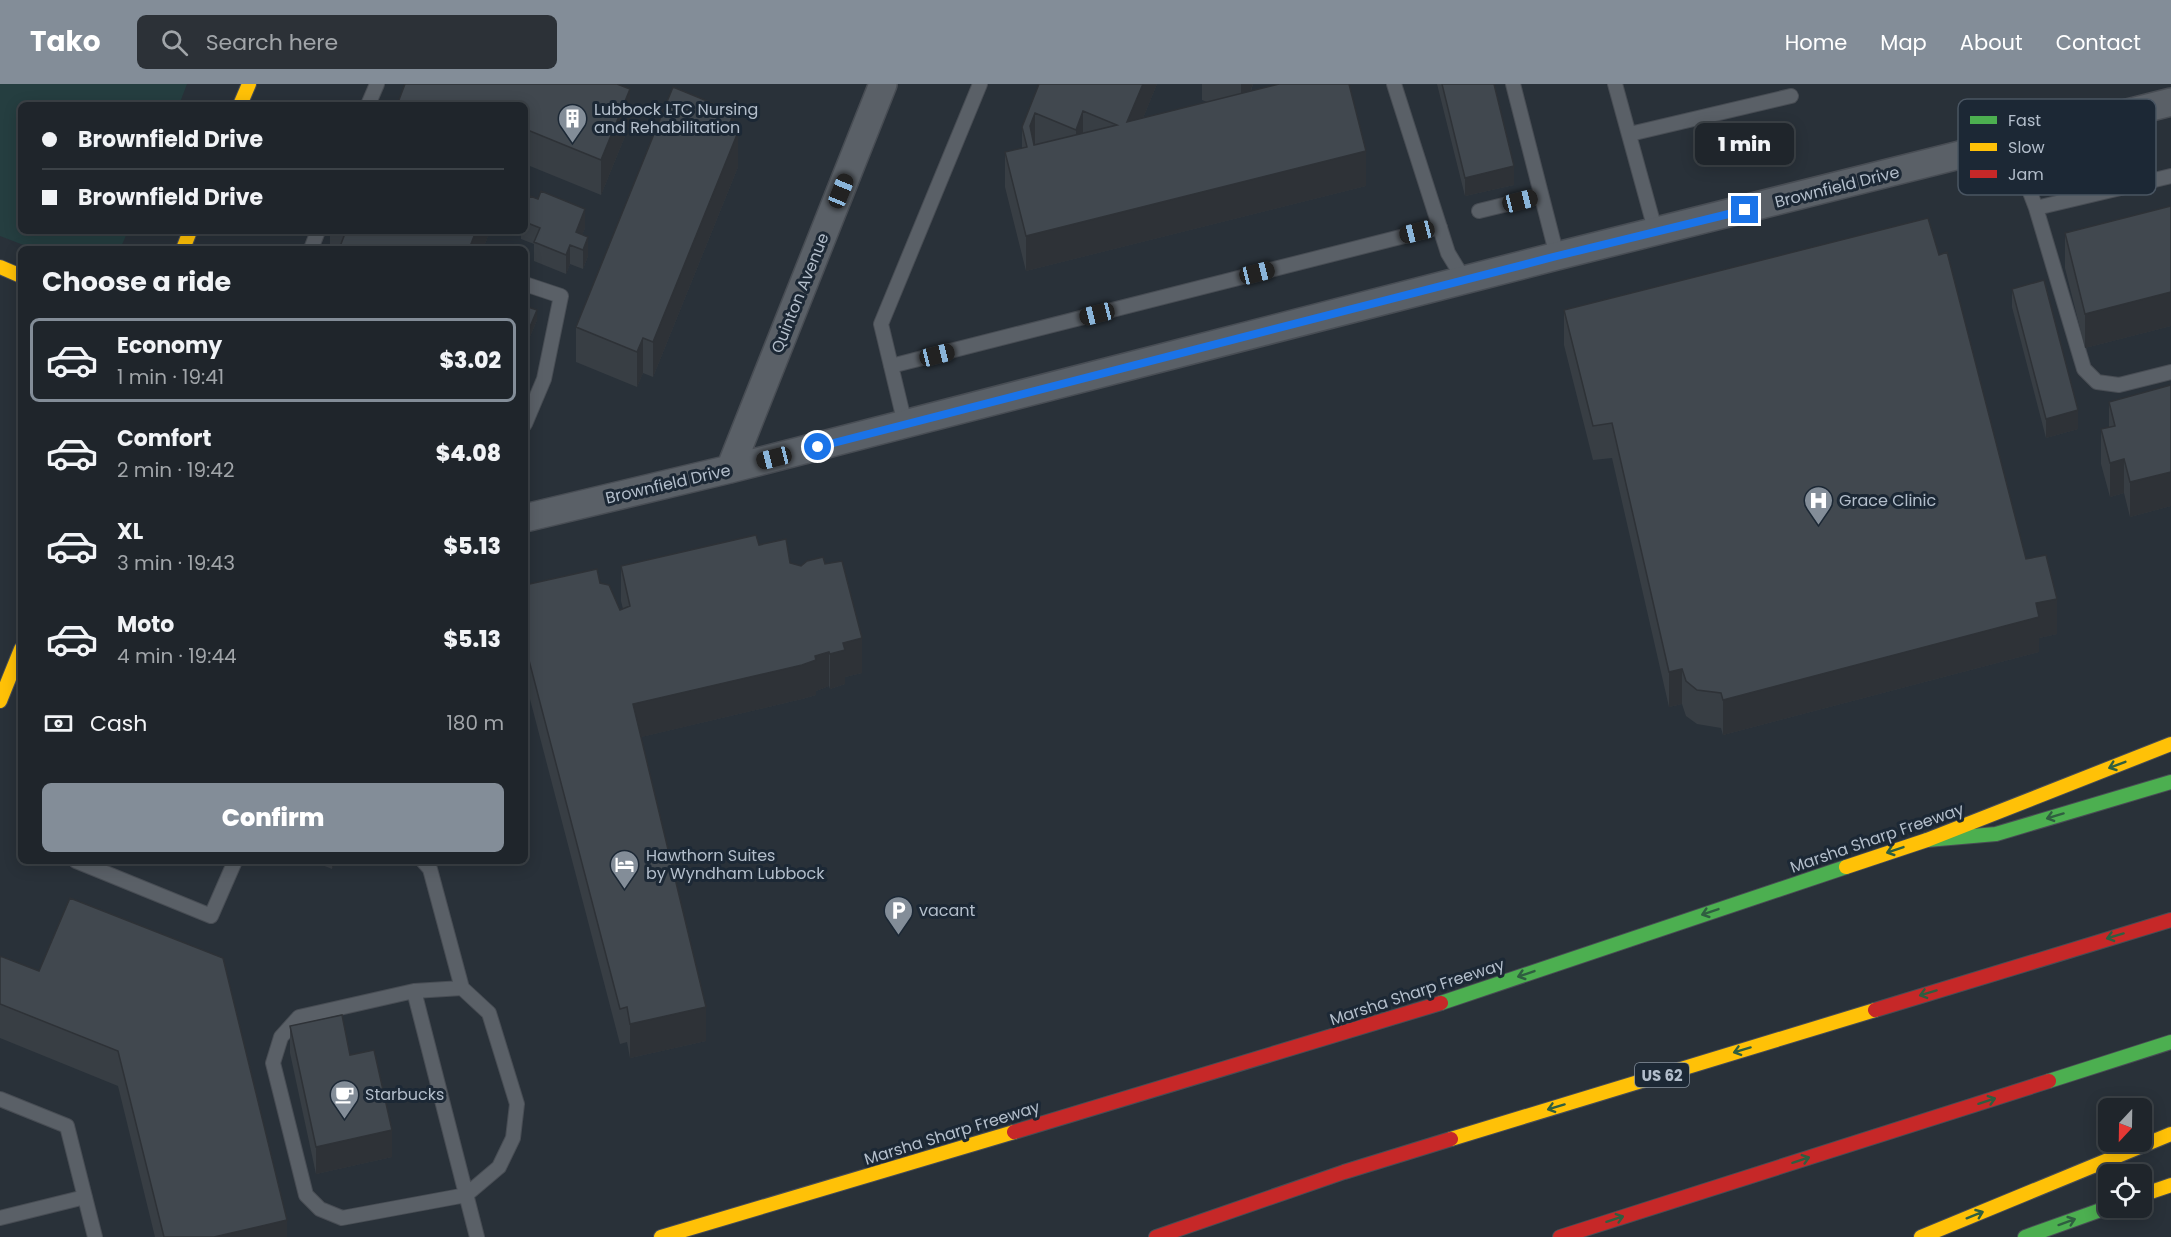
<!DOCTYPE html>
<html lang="en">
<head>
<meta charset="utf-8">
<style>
	body { margin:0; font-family:Poppins,sans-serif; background:#2c3137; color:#f1f3f6; height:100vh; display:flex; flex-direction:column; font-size:22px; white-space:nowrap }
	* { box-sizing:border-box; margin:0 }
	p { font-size:20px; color:#a1a5a9 }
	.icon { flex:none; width:33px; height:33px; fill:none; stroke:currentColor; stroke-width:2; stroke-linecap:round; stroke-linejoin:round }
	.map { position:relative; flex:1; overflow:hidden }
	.drawer { position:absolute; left:18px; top:162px; width:510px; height:618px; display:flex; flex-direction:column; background:#1f252b; border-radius:9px; box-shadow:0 3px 15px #0003,0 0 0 2px #3c4247 }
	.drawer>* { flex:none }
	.top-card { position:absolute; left:18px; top:18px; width:510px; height:132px; border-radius:9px; box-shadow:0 3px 15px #0003,0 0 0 2px #3c4247; display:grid; align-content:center; height:132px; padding:0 24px; background:#1f252b }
	.needle { width:39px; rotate:202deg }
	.tools { position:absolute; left:2098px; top:1014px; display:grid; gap:12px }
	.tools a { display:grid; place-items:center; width:54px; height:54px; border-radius:9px; background:#1f252b; box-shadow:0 3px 15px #0003,0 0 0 2px #3c4247; font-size:30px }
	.end { position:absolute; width:27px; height:27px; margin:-14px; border:8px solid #1a73e8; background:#fff; box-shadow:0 0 0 3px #fff }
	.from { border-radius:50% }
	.bubble { position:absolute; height:42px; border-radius:9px; background:#1f252b; box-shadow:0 3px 15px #0003,0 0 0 2px #3c4247; font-size:20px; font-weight:800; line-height:42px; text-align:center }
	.car { position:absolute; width:18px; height:36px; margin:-18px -9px; border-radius:8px; box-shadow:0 0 4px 2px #0007; background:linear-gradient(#222 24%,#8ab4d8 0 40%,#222 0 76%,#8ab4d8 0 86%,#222 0) }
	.top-card b { display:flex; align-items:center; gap:21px; height:57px; font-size:22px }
	.top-card b+b { border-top:2px solid #3c4247 }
	.top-card i { width:15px; height:15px; background:#f1f3f6 }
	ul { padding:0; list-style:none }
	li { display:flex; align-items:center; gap:18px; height:84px; margin:0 12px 9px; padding:0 12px; border:3px solid transparent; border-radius:9px }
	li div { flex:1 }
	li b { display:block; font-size:22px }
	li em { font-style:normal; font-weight:800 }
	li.selected { border-color:#838d98 }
	li>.icon { width:54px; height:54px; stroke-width:1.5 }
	h2 { padding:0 24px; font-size:27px; line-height:72px }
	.pay { display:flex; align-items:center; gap:15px; height:66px; padding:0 24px; font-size:22px }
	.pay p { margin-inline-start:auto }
	.cta { display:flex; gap:12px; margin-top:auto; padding:12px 24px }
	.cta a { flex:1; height:69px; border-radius:9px; background:#838d98; color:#fff; font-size:24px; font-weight:800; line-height:69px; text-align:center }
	header { display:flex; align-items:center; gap:36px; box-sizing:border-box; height:84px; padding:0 30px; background:#838d98; color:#fff }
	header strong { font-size:28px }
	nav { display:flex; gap:33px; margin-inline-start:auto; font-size:21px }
	.search { width:420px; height:54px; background:#2c3137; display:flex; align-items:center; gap:15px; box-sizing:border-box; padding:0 21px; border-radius:9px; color:#a1a5a9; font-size:22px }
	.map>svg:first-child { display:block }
	.green { fill:#253e40 }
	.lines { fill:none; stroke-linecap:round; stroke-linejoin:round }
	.lane-casing { stroke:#484d54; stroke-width:16 }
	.street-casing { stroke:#484d54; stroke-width:30 }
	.fast-casing { stroke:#484d54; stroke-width:16 }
	.slow-casing { stroke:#484d54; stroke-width:16 }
	.jam-casing { stroke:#484d54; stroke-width:16 }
	.lane { stroke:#5a6067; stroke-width:14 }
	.street { stroke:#5a6067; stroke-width:27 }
	.fast { stroke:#4caf50; stroke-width:14 }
	.slow { stroke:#ffc107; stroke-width:14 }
	.jam { stroke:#c62828; stroke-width:14 }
	.wall { fill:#383e44 }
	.shaded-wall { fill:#2e3237 }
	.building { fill:#41484f; stroke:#2e3237; stroke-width:1.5; fill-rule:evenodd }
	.oneway { stroke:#2f5e40 }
	.route { stroke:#1a73e8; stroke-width:8 }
	.labels { text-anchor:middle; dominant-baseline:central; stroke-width:6; stroke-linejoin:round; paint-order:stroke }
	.shield { fill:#1c2835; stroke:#86919e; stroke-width:1.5 }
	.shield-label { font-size:15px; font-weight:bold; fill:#b3becb }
	.poi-label { font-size:16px; fill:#b3becb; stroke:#1c2835; text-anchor:start }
	.street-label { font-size:16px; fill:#b3becb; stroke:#1c2835 }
	.key { fill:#1c2835; stroke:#495562; stroke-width:1.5 }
	.key-label { font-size:16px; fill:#b3becb }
</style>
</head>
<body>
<header>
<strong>Tako</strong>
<div class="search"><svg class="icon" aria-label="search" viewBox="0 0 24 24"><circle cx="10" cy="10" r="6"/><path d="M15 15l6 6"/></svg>Search here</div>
<nav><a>Home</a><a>Map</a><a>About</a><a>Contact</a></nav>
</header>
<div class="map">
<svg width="2171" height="1153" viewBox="0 0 2171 1153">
	<rect width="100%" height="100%" fill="#293139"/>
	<path class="green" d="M0,0H187L179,21H21V147H128L120,165H34L0,152Z"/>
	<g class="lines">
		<defs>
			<path id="lane" d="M1394,0L1448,169L1465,197
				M1513,0L1557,172
				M1615,0L1656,149
				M368,21L377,0
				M1630,50L1791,12
				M2011,59L2036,124
				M2171,92L2036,124L2084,285L2097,298L2119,301L2171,288
				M1479,127L1540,112
				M311,165L318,147
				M525,200L561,212L544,295L525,340
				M891,282L1440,143
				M905,340L881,240L980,0
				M76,777L211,832L235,777
				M423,777L430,785L462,904
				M462,904L489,929L517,1020L513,1054L499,1083L466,1111L342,1134L320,1125L306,1111L273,979L281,953L299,933L414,907Z
				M414,907L477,1153
				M0,1015L67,1042L95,1153
				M0,1134L85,1113"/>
			<path id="street" d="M730,385L883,0
				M525,434L730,385L1557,172L2171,18"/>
			<path id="fast" d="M1927,756L1996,750L2171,698
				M1441,919L1846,783
				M2049,997L2171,958
				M2025,1153L2109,1123"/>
			<path id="slow" d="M240,21L249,0
				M183,165L190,147
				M0,183L21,192
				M0,617L21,565
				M1846,783L1927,756L2171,660
				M1451,1055L1875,926
				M2142,1111L2171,1101
				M661,1153L1014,1048
				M1921,1153L2171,1050"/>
			<path id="jam" d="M1875,926L2171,836
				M1014,1048L1441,919
				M1156,1153L1344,1088L1451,1055
				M1560,1153L2049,997"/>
		</defs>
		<use href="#lane" class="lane-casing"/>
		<use href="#street" class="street-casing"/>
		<use href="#fast" class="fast-casing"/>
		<use href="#slow" class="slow-casing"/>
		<use href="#jam" class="jam-casing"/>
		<use href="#lane" class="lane"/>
		<use href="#street" class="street"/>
		<use href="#fast" class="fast"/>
		<use href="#slow" class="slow"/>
		<use href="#jam" class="jam"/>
	</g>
	<path class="wall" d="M405,0H617L630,5V40L601,111L525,80V21H397Z
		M1039,0H1157L1143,34L1207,18L1202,16V0H1253L1251,7L1366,102L1026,187L1005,103V68L1022,64V43Z
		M1437,0H1494L1514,101L1465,112Z
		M734,47L738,83L653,293L643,289L637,303L576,278V243Z
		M2171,122V242L2085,264L2065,184V149Z
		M525,125L585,144L582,151L588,172L583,185L570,180L566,190L534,177V160L521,155V147H525Z
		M330,147H490L483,165H330Z
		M2012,205L2078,345L2046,354L2012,223Z
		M525,222L537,236L529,255L525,253Z
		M1564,226L2026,475L2057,550L2039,554V568L1723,651L1721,644L1697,640L1686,632L1682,620L1669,623L1612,374L1593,376L1564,261Z
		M2171,301V422L2130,433L2124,409L2110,413L2101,380V345L2109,343V318Z
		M759,461L790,479L862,589L845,593V600L830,605L829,602L816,607V611L802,615L641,653L706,957L630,974L627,958L620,960L525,596V501L600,499L620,526L623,525L621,517V482Z
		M312,777H335L332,785Z
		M70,814L287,1153H155L118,1002L0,954V872L39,887Z
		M290,942L350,971L392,1073L316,1090L290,969Z"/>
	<path class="shaded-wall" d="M1143,0H1157L1127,73V38Z
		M1241,0H1253L1241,32Z
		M630,5V40L601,111V76Z
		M1083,27V62L1076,80V46Z
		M734,28V57L738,48V83L653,293V258Z
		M1035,29V64L1030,42Z
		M1366,67V102L1026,187V152Z
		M1514,82V101L1465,112V94Z
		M585,125V144L577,164L576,148Z
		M476,147H490L483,165H469Z
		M588,153V172L583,185V166Z
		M570,161V180L566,190V171Z
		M2171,208V242L2085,264V230Z
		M537,226V236L529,255V245Z
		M643,254V289L637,303V268Z
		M529,258V293L525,302V268Z
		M2078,326V345L2046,354V335Z
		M2124,375V409L2110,413V379Z
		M2171,388V422L2130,433V398Z
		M2057,515V550L2039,554V568L1723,651V616L2036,519Z
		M862,554V589L845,593V600L830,605V570L843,559Z
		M829,568V602L816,607V611L802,615L633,655V620Z
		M1682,585V620L1669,623V588Z
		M332,777H335L332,785Z
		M706,923V957L630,974V940Z
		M392,1046V1073L316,1090V1063Z
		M287,1136V1153H214Z"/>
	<path class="building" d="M405,0H617L630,5L601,76L525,45V21H397Z
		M1039,0H1143L1127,38L1279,0H1349L1366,67L1026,152L1005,68L1027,63L1022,43ZM1083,27L1117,41L1034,61L1030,42L1035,29L1076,46Z
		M1442,0H1494L1514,82L1465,94Z
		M673,3L734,28L728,44L738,48L653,258L643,254L637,268L576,243Z
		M541,107L585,125L576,148L588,153L583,166L570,161L566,171L534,158L540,144L525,138V125L530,112L538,115Z
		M2171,122V208L2085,230L2065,149Z
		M1928,134L1939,171L1947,168L2026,475L2046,471L2057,515L2036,519L2039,533L1723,616L1721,609L1697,606L1686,597L1682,585L1669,588L1612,339L1593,342L1564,226Z
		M346,147H476L469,165H339Z
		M2044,196L2078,326L2046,335L2012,205Z
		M525,222L537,226L529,245L525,244Z
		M525,256L529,258L525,268Z
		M2171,301V388L2130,398L2124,375L2110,379L2101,345L2115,342L2109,318Z
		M756,451L759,461L786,455L790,479L801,482L807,477L823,473L825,480L842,477L862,554L843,559L845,566L830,570L829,568L815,572L816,576L802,581L633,620L706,923L630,940L627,923L620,925L525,561V501L597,485L600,499L609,501L620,526L630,522L621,482Z
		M70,814L223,874L287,1136L214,1153H164L118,967L0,920V872L39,887Z
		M342,931L350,971L374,966L392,1046L316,1063L290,942Z"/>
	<defs><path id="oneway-shaft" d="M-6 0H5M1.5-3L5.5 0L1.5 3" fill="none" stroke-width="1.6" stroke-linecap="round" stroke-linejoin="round" transform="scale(1.5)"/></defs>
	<g class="oneway">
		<use href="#oneway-shaft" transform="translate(2117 681) rotate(159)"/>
		<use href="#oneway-shaft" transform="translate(2055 732) rotate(163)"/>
		<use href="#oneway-shaft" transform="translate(1895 766) rotate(161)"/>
		<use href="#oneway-shaft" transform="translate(1710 828) rotate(161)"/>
		<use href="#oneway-shaft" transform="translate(2115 852) rotate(163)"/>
		<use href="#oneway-shaft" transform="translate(1526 890) rotate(161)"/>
		<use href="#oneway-shaft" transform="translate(1928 909) rotate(163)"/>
		<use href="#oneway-shaft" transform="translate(1742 966) rotate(163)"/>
		<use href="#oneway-shaft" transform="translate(1987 1017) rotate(-18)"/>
		<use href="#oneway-shaft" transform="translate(1556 1023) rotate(163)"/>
		<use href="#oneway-shaft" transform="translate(1801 1076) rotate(-18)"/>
		<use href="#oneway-shaft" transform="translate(1975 1131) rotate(-22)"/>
		<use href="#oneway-shaft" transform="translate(1615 1135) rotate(-18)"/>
		<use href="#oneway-shaft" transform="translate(2067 1138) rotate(-20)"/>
	</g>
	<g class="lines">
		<path class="route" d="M818,363L1557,172L1745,126"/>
	</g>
	<defs>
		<symbol id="building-pin" viewBox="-11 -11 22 30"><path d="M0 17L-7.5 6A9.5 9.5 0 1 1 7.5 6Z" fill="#838d98" stroke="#1c2835"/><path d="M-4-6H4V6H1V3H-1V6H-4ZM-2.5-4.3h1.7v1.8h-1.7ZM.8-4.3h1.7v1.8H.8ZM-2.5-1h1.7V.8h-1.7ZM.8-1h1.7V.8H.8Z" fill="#fff"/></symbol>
		<symbol id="hospital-pin" viewBox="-11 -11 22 30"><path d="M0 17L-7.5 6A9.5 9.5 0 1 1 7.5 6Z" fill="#838d98" stroke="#1c2835"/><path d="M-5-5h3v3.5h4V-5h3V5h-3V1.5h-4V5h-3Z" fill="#fff"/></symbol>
		<symbol id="hotel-pin" viewBox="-11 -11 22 30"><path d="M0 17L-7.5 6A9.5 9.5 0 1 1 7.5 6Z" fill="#838d98" stroke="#1c2835"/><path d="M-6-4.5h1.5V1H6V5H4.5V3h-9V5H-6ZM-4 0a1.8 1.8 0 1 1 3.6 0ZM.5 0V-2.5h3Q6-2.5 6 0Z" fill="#fff"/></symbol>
		<symbol id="parking-pin" viewBox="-11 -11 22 30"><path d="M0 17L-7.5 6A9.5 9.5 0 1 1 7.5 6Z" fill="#838d98" stroke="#1c2835"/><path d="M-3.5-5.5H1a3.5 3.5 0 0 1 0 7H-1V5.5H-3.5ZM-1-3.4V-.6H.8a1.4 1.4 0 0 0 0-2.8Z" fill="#fff"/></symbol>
		<symbol id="cafe-pin" viewBox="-11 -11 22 30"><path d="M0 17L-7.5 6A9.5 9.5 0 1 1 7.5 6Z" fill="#838d98" stroke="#1c2835"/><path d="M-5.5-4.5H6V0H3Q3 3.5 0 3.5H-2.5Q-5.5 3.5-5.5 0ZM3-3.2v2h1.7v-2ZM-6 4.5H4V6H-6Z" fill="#fff"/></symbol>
	</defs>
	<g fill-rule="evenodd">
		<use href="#building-pin" x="556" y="18" width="33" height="45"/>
		<use href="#hospital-pin" x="1802" y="400" width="33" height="45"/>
		<use href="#hotel-pin" x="608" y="764" width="33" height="45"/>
		<use href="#parking-pin" x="882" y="810" width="33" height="45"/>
		<use href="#cafe-pin" x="328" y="994" width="33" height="45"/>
	</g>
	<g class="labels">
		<rect class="shield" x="1635" y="979" width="54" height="24" rx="4.5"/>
		<g class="shield-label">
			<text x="1662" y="991">US 62</text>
		</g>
		<g class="poi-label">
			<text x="594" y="25">Lubbock LTC Nursing<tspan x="594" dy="18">and Rehabilitation</tspan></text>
			<text x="1839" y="416">Grace Clinic</text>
			<text x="646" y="771">Hawthorn Suites<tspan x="646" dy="18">by Wyndham Lubbock</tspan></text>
			<text x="919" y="826">vacant</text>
			<text x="365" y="1010">Starbucks</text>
		</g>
		<g class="street-label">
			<text transform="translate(1837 103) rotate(-14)">Brownfield Drive</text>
			<text transform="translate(800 209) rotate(-68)">Quinton Avenue</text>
			<text transform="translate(668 400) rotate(-13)">Brownfield Drive</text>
			<text transform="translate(1877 754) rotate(-19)">Marsha Sharp Freeway</text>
			<text transform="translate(1417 908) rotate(-18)">Marsha Sharp Freeway</text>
			<text transform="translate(952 1049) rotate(-17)">Marsha Sharp Freeway</text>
		</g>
	</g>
	<rect x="1958" y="15" width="198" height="96" rx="9" class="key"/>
	<rect x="1970" y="32" width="27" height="8" fill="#4caf50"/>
	<rect x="1970" y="59" width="27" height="8" fill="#ffc107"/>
	<rect x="1970" y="86" width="27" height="8" fill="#c62828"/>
	<g class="key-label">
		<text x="2008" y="42">Fast</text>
		<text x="2008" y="69">Slow</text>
		<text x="2008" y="96">Jam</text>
	</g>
</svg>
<div class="tools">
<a><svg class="needle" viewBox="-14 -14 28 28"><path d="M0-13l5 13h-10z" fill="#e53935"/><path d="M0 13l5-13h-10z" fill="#a1a5a9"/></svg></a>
<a><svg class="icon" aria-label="locate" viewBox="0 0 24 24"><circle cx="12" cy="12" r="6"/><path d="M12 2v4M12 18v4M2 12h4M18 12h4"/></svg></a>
</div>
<i class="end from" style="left:818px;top:363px"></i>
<i class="end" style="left:1745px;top:126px"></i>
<div class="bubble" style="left:1695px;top:39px;width:99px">1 min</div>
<i class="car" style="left:841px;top:107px;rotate:22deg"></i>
<i class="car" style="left:1520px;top:117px;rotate:76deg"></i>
<i class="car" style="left:1417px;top:148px;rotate:256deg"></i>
<i class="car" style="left:1257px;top:189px;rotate:76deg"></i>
<i class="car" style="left:1097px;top:230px;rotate:256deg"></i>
<i class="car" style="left:937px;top:271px;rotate:76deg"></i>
<i class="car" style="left:774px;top:374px;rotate:256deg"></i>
<div class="top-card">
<b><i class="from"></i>Brownfield Drive</b>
<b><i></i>Brownfield Drive</b>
</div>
<section class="drawer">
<h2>Choose a ride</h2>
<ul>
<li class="selected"><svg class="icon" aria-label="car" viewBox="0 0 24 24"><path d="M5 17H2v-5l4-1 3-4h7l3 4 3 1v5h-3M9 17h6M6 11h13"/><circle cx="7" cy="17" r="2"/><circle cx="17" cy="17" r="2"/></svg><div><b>Economy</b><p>1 min · 19:41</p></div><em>$3.02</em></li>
<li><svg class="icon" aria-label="car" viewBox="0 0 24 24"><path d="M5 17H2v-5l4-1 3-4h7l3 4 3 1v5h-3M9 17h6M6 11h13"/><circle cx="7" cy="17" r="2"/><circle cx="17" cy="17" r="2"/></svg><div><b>Comfort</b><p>2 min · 19:42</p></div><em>$4.08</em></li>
<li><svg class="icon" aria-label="car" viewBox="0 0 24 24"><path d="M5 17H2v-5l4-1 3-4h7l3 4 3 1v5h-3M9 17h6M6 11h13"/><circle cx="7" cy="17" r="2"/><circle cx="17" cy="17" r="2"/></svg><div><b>XL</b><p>3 min · 19:43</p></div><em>$5.13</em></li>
<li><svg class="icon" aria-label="car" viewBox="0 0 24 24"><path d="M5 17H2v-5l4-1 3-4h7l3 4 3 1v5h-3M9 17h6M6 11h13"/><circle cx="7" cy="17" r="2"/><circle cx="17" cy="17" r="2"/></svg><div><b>Moto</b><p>4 min · 19:44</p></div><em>$5.13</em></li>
</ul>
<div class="pay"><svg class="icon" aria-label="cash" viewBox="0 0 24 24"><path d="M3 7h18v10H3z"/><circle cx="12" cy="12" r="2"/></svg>Cash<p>180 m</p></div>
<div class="cta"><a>Confirm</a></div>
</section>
</div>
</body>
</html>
